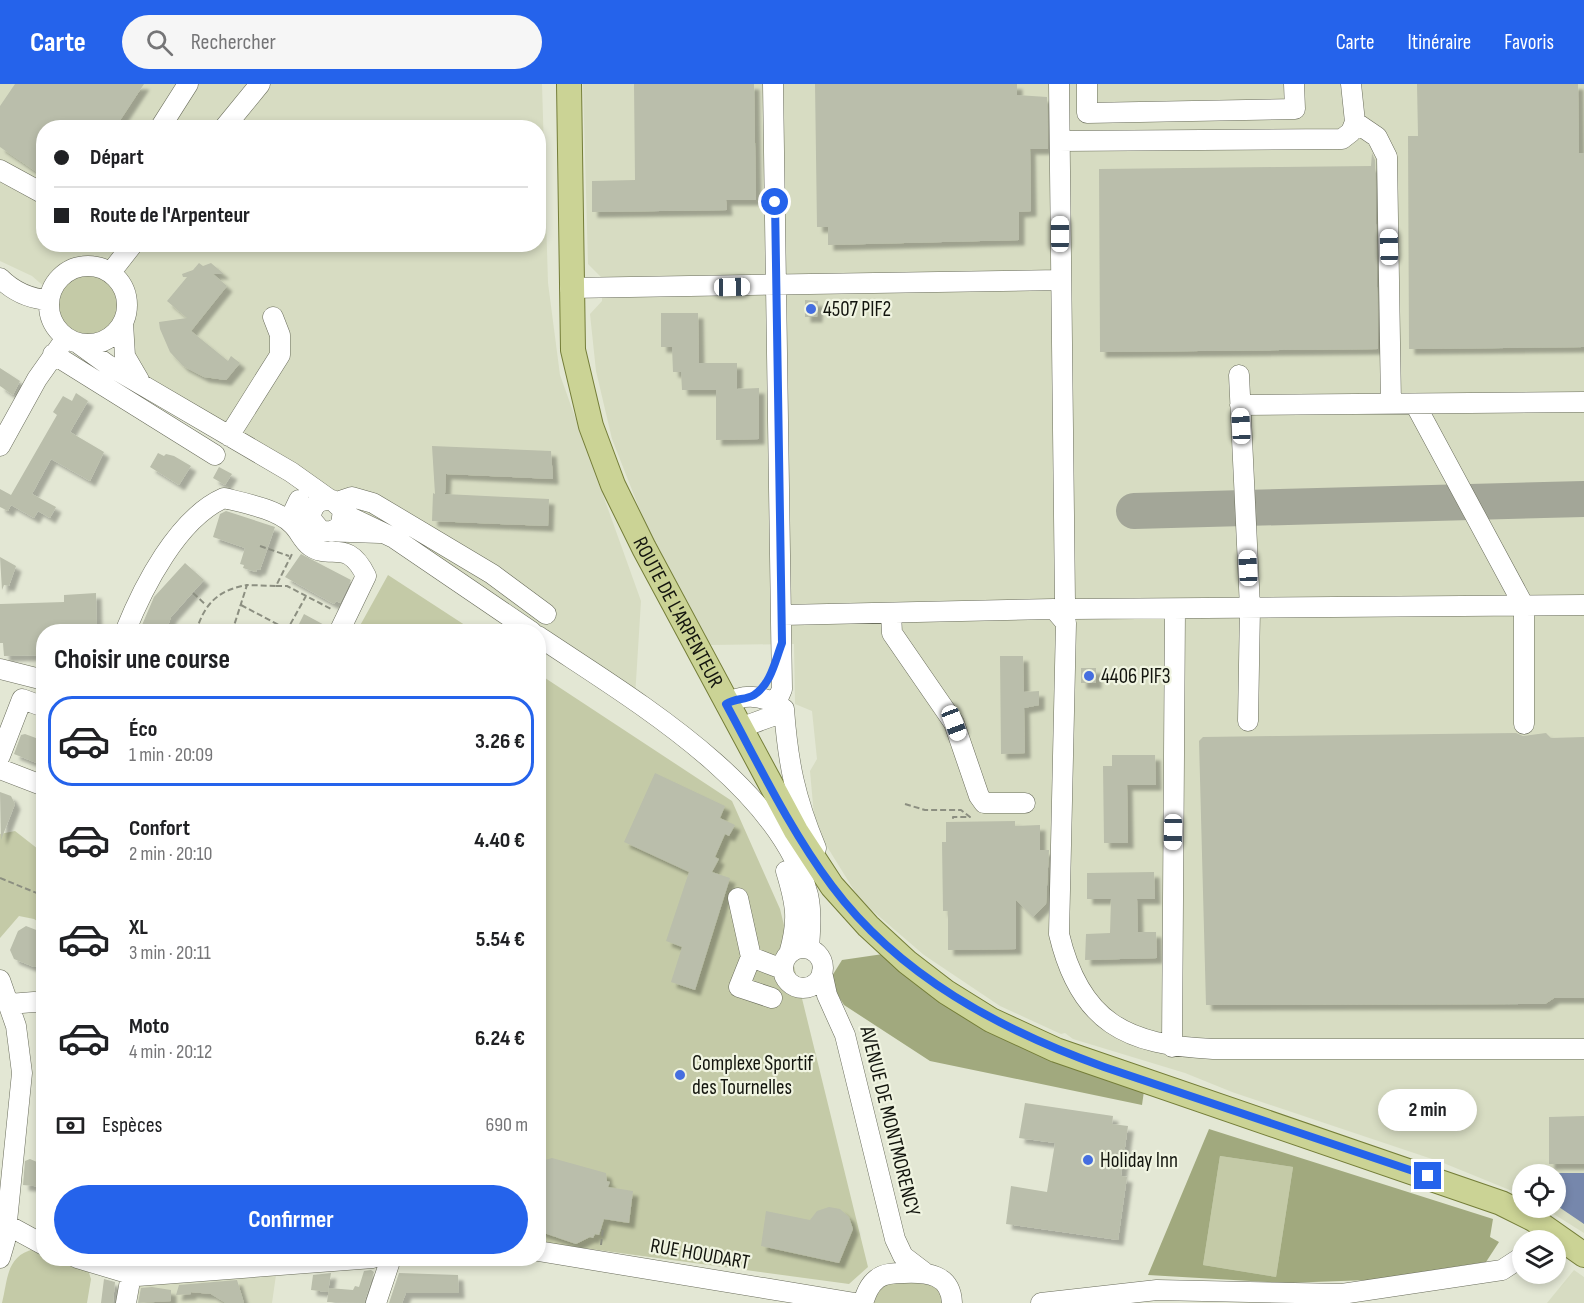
<!DOCTYPE html>
<html lang="fr">
<head>
<meta charset="utf-8">
<style>
	body { margin:0; font-family:"Sofia Sans Condensed",sans-serif; background:#f6f6f6; color:#202124; height:100vh; display:flex; flex-direction:column; font-size:22px; white-space:nowrap }
	* { box-sizing:border-box; margin:0 }
	p { font-size:20px; color:#757577 }
	.icon { flex:none; width:33px; height:33px; fill:none; stroke:currentColor; stroke-width:2; stroke-linecap:round; stroke-linejoin:round }
	.map { position:relative; flex:1; overflow:hidden }
	.sheet { position:absolute; left:36px; top:540px; width:510px; height:642px; display:flex; flex-direction:column; background:#fff; border-radius:24px; box-shadow:0 3px 9px #0003 }
	.sheet>* { flex:none }
	.top-card { position:absolute; left:36px; top:36px; width:510px; height:132px; border-radius:24px; box-shadow:0 3px 9px #0003; display:grid; align-content:center; height:132px; padding:0 18px; background:#fff }
	.buttons { position:absolute; left:1512px; top:1080px; display:grid; gap:12px }
	.buttons a { display:grid; place-items:center; width:54px; height:54px; border-radius:50%; background:#fff; box-shadow:0 3px 9px #0003; font-size:30px }
	.end { position:absolute; width:27px; height:27px; margin:-14px; border:8px solid #2563eb; background:#fff; box-shadow:0 0 0 3px #fff }
	.from { border-radius:50% }
	.bubble { position:absolute; height:42px; border-radius:21px; background:#fff; box-shadow:0 3px 9px #0003; font-size:20px; font-weight:700; line-height:42px; text-align:center }
	.car { position:absolute; width:18px; height:36px; margin:-18px -9px; border-radius:8px; box-shadow:0 0 4px 2px #0007; background:linear-gradient(#fff 24%,#345 0 40%,#fff 0 76%,#345 0 86%,#fff 0) }
	.top-card b { display:flex; align-items:center; gap:21px; height:57px; font-size:22px }
	.top-card b+b { border-top:2px solid #e0e0e0 }
	.top-card i { width:15px; height:15px; background:#202124 }
	ul { padding:0; list-style:none }
	li { display:flex; align-items:center; gap:18px; height:90px; margin:0 12px 9px; padding:0 6px; border:3px solid transparent; border-radius:24px }
	li div { flex:1 }
	li b { display:block; font-size:22px }
	li em { font-style:normal; font-weight:700 }
	li.current { border-color:#2563eb }
	li>.icon { width:54px; height:54px; stroke-width:1.5 }
	h2 { padding:0 18px; font-size:27px; line-height:72px }
	.pay { display:flex; align-items:center; gap:15px; height:66px; padding:0 18px; font-size:22px }
	.pay p { margin-inline-start:auto }
	.cta { display:flex; gap:12px; margin-top:auto; padding:12px 18px }
	.cta a { flex:1; height:69px; border-radius:36px; background:#2563eb; color:#fff; font-size:24px; font-weight:700; line-height:69px; text-align:center }
	header { display:flex; align-items:center; gap:36px; box-sizing:border-box; height:84px; padding:0 30px; background:#2563eb; color:#fff }
	header strong { font-size:28px }
	nav { display:flex; gap:33px; margin-inline-start:auto; font-size:21px }
	.search { width:420px; height:54px; background:#f6f6f6; display:flex; align-items:center; gap:15px; box-sizing:border-box; padding:0 21px; border-radius:33px; color:#757577; font-size:22px }
	.map>svg:first-child { display:block }
	.built { fill:#d7dcc2; fill-rule:evenodd }
	.green { fill:#c4caa7 }
	.forest { fill:#a1a97e; fill-rule:evenodd }
	.water { fill:#7687ac }
	.lines { fill:none; stroke-linecap:round; stroke-linejoin:round }
	.taxiway { stroke:#a3a698; stroke-width:36 }
	.building { fill:#babeab; filter:url(#shadow) }
	.minor-casing { stroke:#696c5b; stroke-width:21 }
	.major-casing { stroke:#747d38; stroke-width:26 }
	.path { stroke:#8c8f81; stroke-width:2; stroke-dasharray:6 3; stroke-linecap:butt }
	.minor { stroke:#fff; stroke-width:20 }
	.major { stroke:#cbd395; stroke-width:24 }
	.route { stroke:#2563eb; stroke-width:8 }
	.poi-dot { fill:#456ee0; stroke:#f0f4e1; stroke-width:2 }
	.labels { text-anchor:middle; dominant-baseline:central; stroke-width:4.5; stroke-linejoin:round; paint-order:stroke }
	.poi-label { font-size:21px; fill:#13150e; stroke:#f0f4e1; text-anchor:start }
	.street-label { font-size:21px; fill:#13150e; stroke:#f0f4e1 }
</style>
</head>
<body>
<header>
<strong>Carte</strong>
<div class="search"><svg class="icon" aria-label="search" viewBox="0 0 24 24"><circle cx="10" cy="10" r="6"/><path d="M15 15l6 6"/></svg>Rechercher</div>
<nav><a>Carte</a><a>Itinéraire</a><a>Favoris</a></nav>
</header>
<div class="map">
<svg width="1584" height="1219" viewBox="0 0 1584 1219">
	<defs>
		<filter id="shadow"><feDropShadow dx="5.5" dy="5.5" stdDeviation="1.5" flood-color="#0004"/></filter>
	</defs>
	<rect width="100%" height="100%" fill="#e3e7d4"/>
	<path class="built" d="M0,0H542L548,199L560,291L641,517L635,613L151,295L32,192L0,177ZM44,44H538V160H44Z
		M583,0H1584V1149L1544,1124H1556V1090H1522V1111L1441,1078L1232,1008L1185,989L1073,955L1065,949L1061,950L1000,922L924,871L860,816L815,743L810,687L817,675L812,627L795,620L794,560L709,561L643,434L612,355L596,287L590,230L602,217V194L588,180Z
		M1574,1186L1584,1193V1219H1547Z
		M276,1191L272,1219H138L137,1200Z"/>
	<path class="green" d="M59 221a30 30 0 1 1 60 0a30 30 0 1 1-60 0Z
		M388,491L474,547H357Z
		M539,590L732,717L780,825L868,1183L849,1200L539,1158Z
		M15,747L38,765L44,764L43,841L34,835L19,832L0,854V750Z
		M1220,1072L1293,1083L1276,1193L1203,1181Z
		M34,1165L43,1169L44,1174L59,1175L88,1186L91,1195L87,1219H2C8,1195 6,1172 34,1165Z
		M885,1197L936,1200L945,1219H869Z"/>
	<path class="forest" d="M890,869L932,913L959,921L988,936L1005,956L1027,960L1144,1007L1142,1021L930,977L844,921L834,905L832,892L842,876Z
		M1209,1045L1493,1135L1490,1153L1499,1158L1486,1178L1369,1196L1285,1199L1148,1191ZM1220,1072L1293,1083L1276,1193L1203,1181Z"/>
	<path class="water" d="M1553,1089H1584V1140L1556,1121V1090Z"/>
	<g class="lines">
		<path class="taxiway" d="M1134,427L1584,415"/>
	</g>
	<path class="building" d="M15,0H144L115,44H44V93L0,63V22Z
		M634,0H754L756,116H726L727,126L592,128V97L635,96Z
		M815,0H1017V11L1047,13L1048,65H1030L1031,127L1019,128V156L828,161V143H817Z
		M1417,0H1578L1579,69H1584V263L1409,265L1408,52H1418Z
		M1372,69L1375,76L1378,265L1100,268L1099,85L1371,82Z
		M199,179L203,182L211,179L224,190H213L227,202L191,247L228,277L231,272L240,279L226,296L204,293L183,282L170,268L160,245L159,238L187,234L167,217L187,193H183L182,190L193,186Z
		M805,216L818,217L817,233H805Z
		M661,229H698L699,279H737V305L759,304V355L716,356V306H682L681,288H673L672,263H661Z
		M0,284L20,297L13,311L0,302Z
		M76,309L88,317L70,348L104,368L90,397L51,375L32,410L56,423L50,434L38,427L34,434L11,421L8,427L0,423V405L11,411L57,331L53,328L63,312L72,317Z
		M432,362L551,367L553,395L446,390L445,410L549,415L548,442L432,437L433,409L435,410Z
		M158,369L164,372L166,370L174,372L191,382L179,401L150,383Z
		M219,383L232,390L225,401L213,394Z
		M226,427L275,443L260,486L257,485L256,488L243,484L244,481L240,480L245,464L213,453L220,430Z
		M301,470L351,496L340,519L336,517L334,520L285,493Z
		M0,473L16,482L9,502L4,501L2,506Z
		M185,479L204,496L171,533L166,548H139L154,513Z
		M96,509L97,548H44V571L4,572L3,559H0V520L64,518V511Z
		M304,530L328,543L327,548H295Z
		M1000,572H1023L1024,608L1039,607V621L1024,624L1025,669L1001,670Z
		M1081,584H1096V599H1081Z
		M1516,649L1523,652L1546,649L1551,654L1584,653V914H1554L1545,920L1206,921L1199,657L1203,653Z
		M25,650L44,657V682L14,670L21,651Z
		M1112,671H1155L1156,701H1127L1128,759H1104L1103,682H1112Z
		M655,689L725,722L720,734L735,741L729,752L725,750L715,773L719,775L712,788L730,794L695,906L671,898L682,863L666,857L689,788L624,758Z
		M0,708L11,712L15,720L1,756Z
		M1015,737V742L1040,741V766H1049L1046,820L1033,833L1016,816V865L948,866V827H943L942,758H946V738Z
		M1154,788L1155,815H1137L1138,848H1156L1157,874L1085,876L1086,850L1110,849L1111,815H1087V789Z
		M26,842L44,849V879L34,883L14,875L10,866L18,847Z
		M1025,1019L1113,1032L1112,1040L1128,1042L1121,1092L1127,1093L1118,1156L1006,1140L1011,1102L1047,1108L1055,1059L1019,1054Z
		M1584,1032V1080H1549V1033Z
		M552,1074L606,1089L607,1097L610,1098L608,1103L633,1107L629,1139L604,1135L599,1151L595,1150L593,1154L590,1153L576,1160L538,1147V1078Z
		M30,1075L44,1081V1103L23,1101L25,1077Z
		M829,1123L840,1125L849,1133L853,1145L839,1179L761,1162L766,1127L810,1136L817,1127Z
		M371,1186L374,1188L364,1219L327,1218L329,1204L353,1206L355,1202L359,1203L364,1187Z
		M331,1189L328,1208L311,1206L313,1191Z
		M399,1189L458,1191L459,1209H406L402,1219H389Z
		M104,1195L115,1198L113,1219H101Z
		M237,1196L244,1219H226L211,1210L191,1208V1210L176,1211L179,1201Z
		M152,1203L171,1206V1217L138,1219L141,1204Z"/>
	<g class="lines">
		<defs>
			<path id="minor" d="M1059,0L1065,518L1071,525L1584,521
				M1087,0V29L1295,25L1294,0
				M1351,0L1355,38L1377,53L1387,73L1391,320
				M160,44L188,0
				M224,44L260,0
				M1060,57L1342,55L1351,48L1355,38
				M0,86L44,110
				M49 221a39 39 0 1 1 78 0a39 39 0 1 1-78 0Z
				M111,188L133,160
				M0,194C13,207 30,215 49,216
				M570,204L1060,196
				M123,239L125,272L139,296
				M79,260L108,281L291,388L329,415
				M53,270L215,371
				M1239,291L1250,524L1248,637
				M1415,320L1524,522V640
				M1240,321L1584,318
				M229,352L280,271V251L273,233
				M0,362L37,295L61,261
				M337,418L352,413L373,419L492,490L546,530
				M343,426L350,433L394,454L532,548
				M289,437L299,416
				M332,448L341,441L343,426L332,416C319,414 311,422 311,435L321,447L380,449
				M891,529L892,549L954,639L979,712L984,719H1025
				M783,531L1054,525L1066,539L1059,850C1080,939 1127,961 1213,965H1584
				M125,548C143,503 178,434 224,414C244,419 277,425 292,440C299,446 302,456 310,462C331,477 347,453 366,492L339,548
				M538,552C627,612 780,700 808,811C812,829 810,847 809,865
				M0,585L44,596
				M726,620C745,608 766,612 784,625C788,679 795,714 816,764
				M740,644L770,633L782,605L773,0
				M0,672L22,615L44,623
				M0,685L44,702
				M786,787C796,820 799,836 789,870
				M738,814L751,873L777,883L783,882
				M783 884a20 20 0 1 1 40 0a20 20 0 1 1-40 0Z
				M751,873L739,903L772,914
				M822,888L827,911L845,951L895,1155L903,1172L924,1188
				M0,896L16,942L22,989L5,1157L0,1174
				M9,920L34,918L44,919
				M1172,963L1175,525
				M0,1137L44,1161
				M538,1167L855,1219
				M77,1174L137,1192L373,1174
				M126,1219L131,1191
				M376,1219L391,1174
				M863,1219C866,1210 869,1201 877,1195C884,1189 895,1189 904,1189C927,1188 951,1190 952,1219
				M1041,1219L1157,1206L1342,1210L1502,1186L1522,1173"/>
			<g id="major">
				<path id="s1" d="M569,0L573,266L591,342L613,401L644,464L796,747L832,802L868,842L907,878L946,908L991,936L1056,966L1501,1119L1533,1135L1584,1171"/>
			</g>
		</defs>
		<use href="#minor" class="minor-casing"/>
		<use href="#major" class="major-casing"/>
		<path class="path" d="M260,462L289,472
			M276,502H287L333,526
			M193,509L206,521
			M241,521L292,548
			M196,548C204,520 218,506 247,501
			M232,548L247,501L276,502L293,468
			M286,548L306,512
			M905,720L925,726H961L970,733H953V737
			M0,794L44,812
			M601,1161L603,1144"/>
		<use href="#minor" class="minor"/>
		<use href="#major" class="major"/>
	</g>
	<g class="lines">
		<path class="route" d="M775,118L782,559C775,577 771,600 754,611C746,616 735,614 726,620C759,681 790,746 832,802C899,892 1001,946 1104,983L1428,1092"/>
	</g>
	<g class="poi-dot">
		<circle cx="811" cy="225" r="6"/>
		<circle cx="1089" cy="592" r="6"/>
		<circle cx="680" cy="991" r="6"/>
		<circle cx="1088" cy="1076" r="6"/>
	</g>
	<g class="labels">
		<g class="poi-label">
			<text x="823" y="225">4507 PIF2</text>
			<text x="1101" y="592">4406 PIF3</text>
			<text x="692" y="979">Complexe Sportif<tspan x="692" dy="24">des Tournelles</tspan></text>
			<text x="1100" y="1076">Holiday Inn</text>
		</g>
		<g class="street-label">
			<text stroke="none"><textPath href="#s1" startOffset="550">ROUTE DE L'ARPENTEUR</textPath></text>
			<text transform="translate(890 1037) rotate(76)">AVENUE DE MONTMORENCY</text>
			<text transform="translate(700 1170) rotate(10)">RUE HOUDART</text>
		</g>
	</g>
</svg>
<div class="buttons">
<a><svg class="icon" aria-label="locate" viewBox="0 0 24 24"><circle cx="12" cy="12" r="6"/><path d="M12 2v4M12 18v4M2 12h4M18 12h4"/></svg></a>
<a><svg class="icon" aria-label="layers" viewBox="0 0 24 24"><path d="M12 4l9 5-9 5-9-5zM3 14l9 5 9-5"/></svg></a>
</div>
<i class="end from" style="left:775px;top:118px"></i>
<i class="end" style="left:1428px;top:1092px"></i>
<div class="bubble" style="left:1378px;top:1005px;width:99px">2 min</div>
<i class="car" style="left:1060px;top:150px;rotate:0deg"></i>
<i class="car" style="left:1389px;top:163px;rotate:359deg"></i>
<i class="car" style="left:732px;top:203px;rotate:89deg"></i>
<i class="car" style="left:1241px;top:342px;rotate:357deg"></i>
<i class="car" style="left:1248px;top:484px;rotate:357deg"></i>
<i class="car" style="left:954px;top:639px;rotate:159deg"></i>
<i class="car" style="left:1173px;top:748px;rotate:181deg"></i>
<div class="top-card">
<b><i class="from"></i>Départ</b>
<b><i></i>Route de l'Arpenteur</b>
</div>
<section class="sheet">
<h2>Choisir une course</h2>
<ul>
<li class="current"><svg class="icon" aria-label="car" viewBox="0 0 24 24"><path d="M5 17H2v-5l4-1 3-4h7l3 4 3 1v5h-3M9 17h6M6 11h13"/><circle cx="7" cy="17" r="2"/><circle cx="17" cy="17" r="2"/></svg><div><b>Éco</b><p>1 min · 20:09</p></div><em>3.26 €</em></li>
<li><svg class="icon" aria-label="car" viewBox="0 0 24 24"><path d="M5 17H2v-5l4-1 3-4h7l3 4 3 1v5h-3M9 17h6M6 11h13"/><circle cx="7" cy="17" r="2"/><circle cx="17" cy="17" r="2"/></svg><div><b>Confort</b><p>2 min · 20:10</p></div><em>4.40 €</em></li>
<li><svg class="icon" aria-label="car" viewBox="0 0 24 24"><path d="M5 17H2v-5l4-1 3-4h7l3 4 3 1v5h-3M9 17h6M6 11h13"/><circle cx="7" cy="17" r="2"/><circle cx="17" cy="17" r="2"/></svg><div><b>XL</b><p>3 min · 20:11</p></div><em>5.54 €</em></li>
<li><svg class="icon" aria-label="car" viewBox="0 0 24 24"><path d="M5 17H2v-5l4-1 3-4h7l3 4 3 1v5h-3M9 17h6M6 11h13"/><circle cx="7" cy="17" r="2"/><circle cx="17" cy="17" r="2"/></svg><div><b>Moto</b><p>4 min · 20:12</p></div><em>6.24 €</em></li>
</ul>
<div class="pay"><svg class="icon" aria-label="cash" viewBox="0 0 24 24"><path d="M3 7h18v10H3z"/><circle cx="12" cy="12" r="2"/></svg>Espèces<p>690 m</p></div>
<div class="cta"><a>Confirmer</a></div>
</section>
</div>
</body>
</html>
